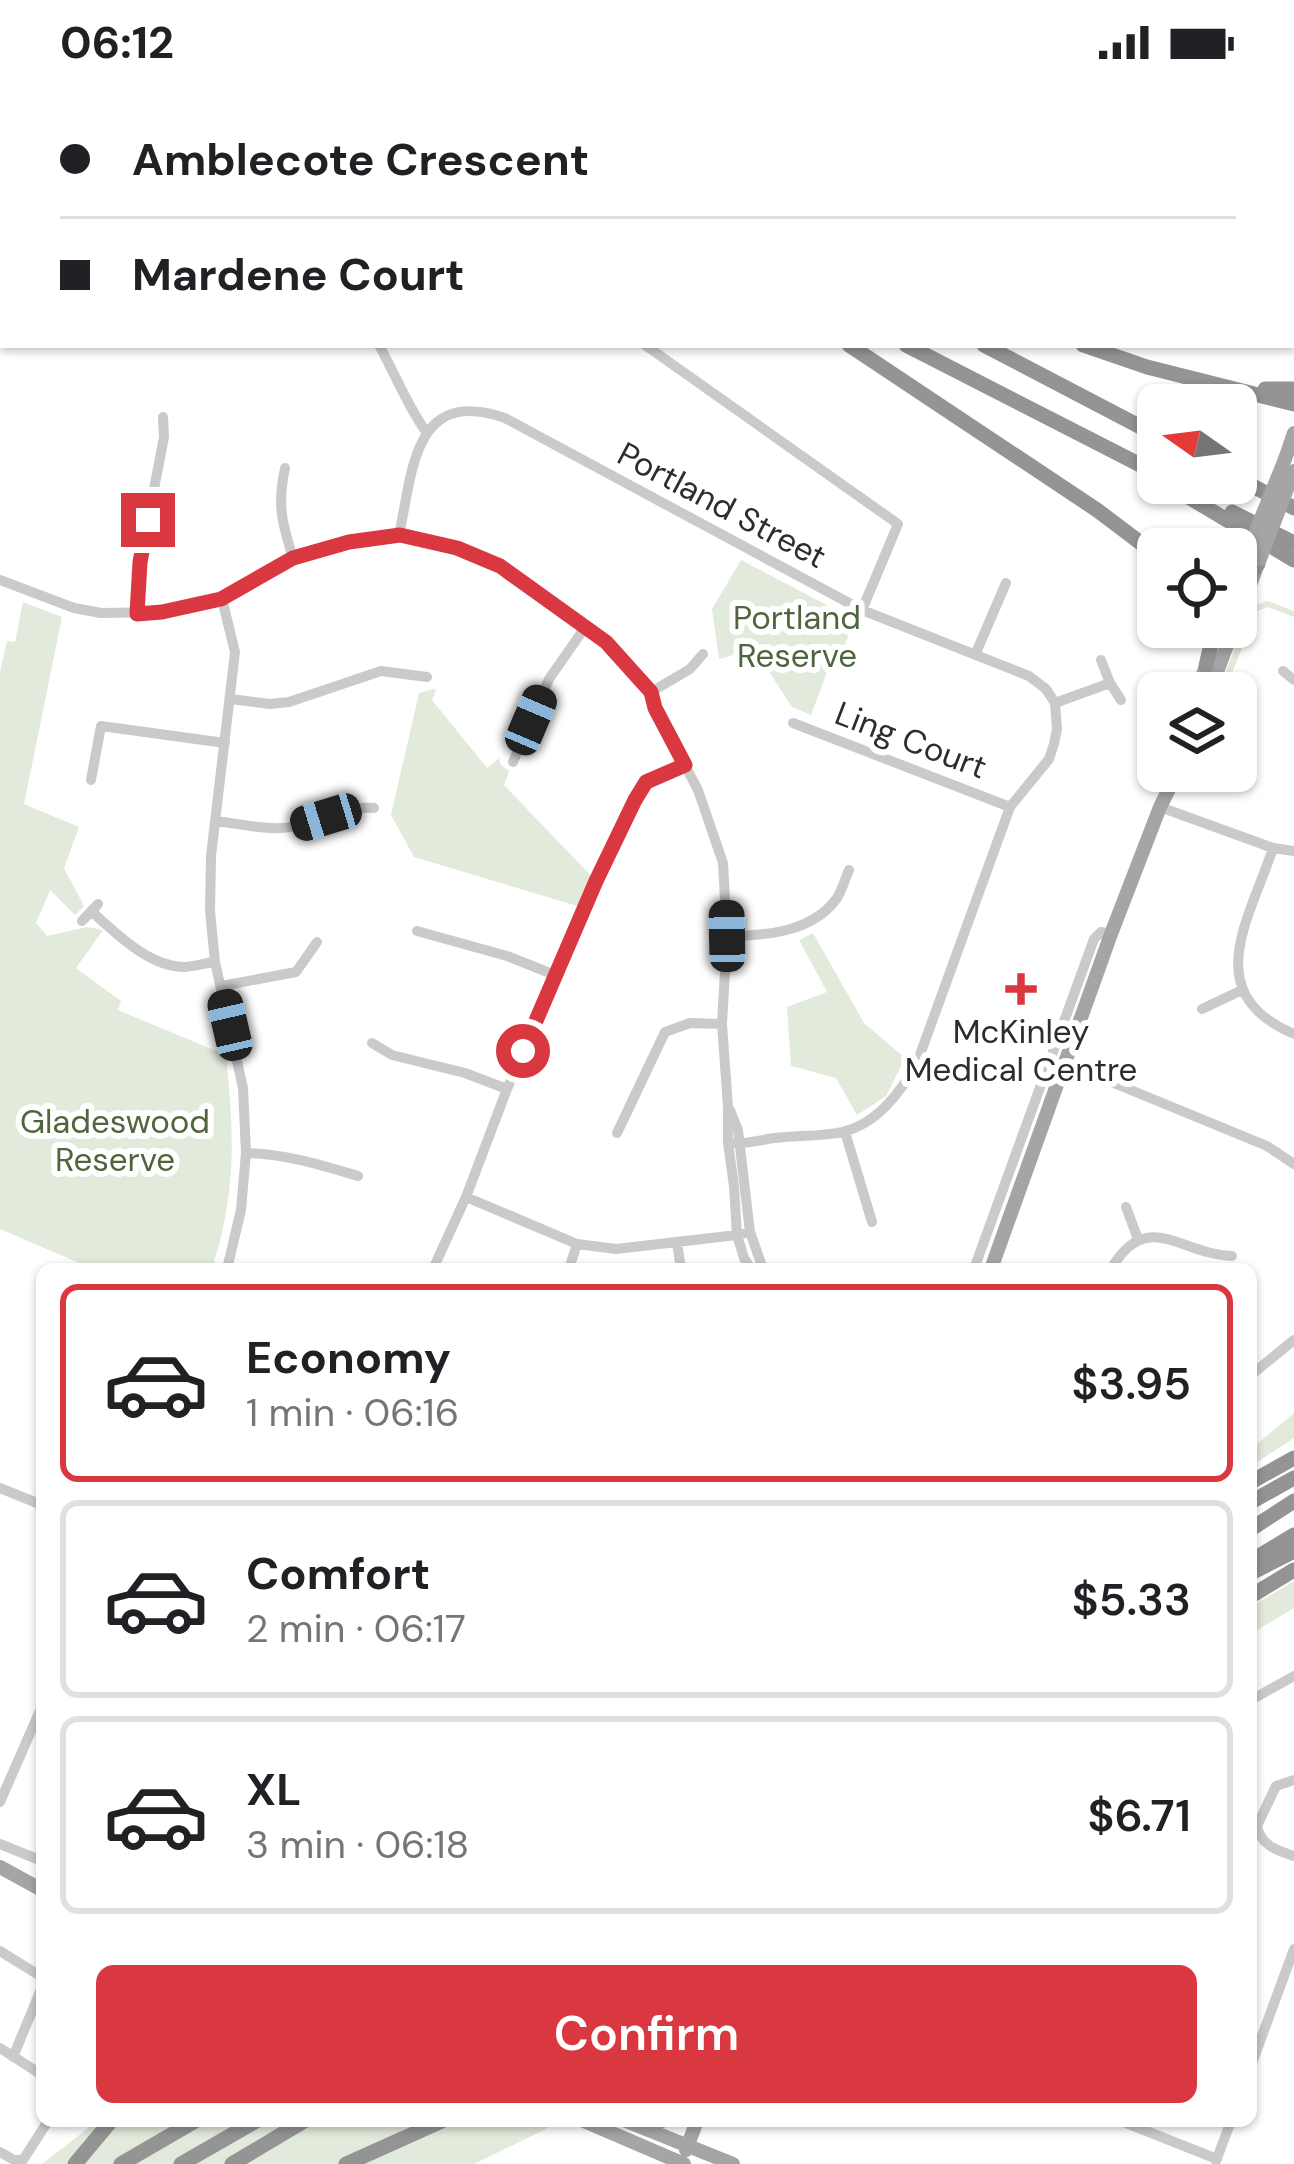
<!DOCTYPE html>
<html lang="en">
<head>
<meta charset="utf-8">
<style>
	body { margin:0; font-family:"DM Sans",sans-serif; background:#f2f2f2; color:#202124; height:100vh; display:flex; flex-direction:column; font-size:45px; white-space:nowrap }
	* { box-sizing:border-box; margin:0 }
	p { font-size:39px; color:#757577 }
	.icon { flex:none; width:66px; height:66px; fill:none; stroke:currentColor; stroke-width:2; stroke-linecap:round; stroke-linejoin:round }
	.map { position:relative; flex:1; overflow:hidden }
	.side { position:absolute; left:36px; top:1179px; width:1221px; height:864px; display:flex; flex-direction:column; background:#fff; border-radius:18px; box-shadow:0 3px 9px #0004 }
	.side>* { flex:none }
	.banner { position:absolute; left:0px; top:0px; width:1296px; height:264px; box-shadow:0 3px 9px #0004; display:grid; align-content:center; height:264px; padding:0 60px; background:#fff }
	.needle { width:78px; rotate:284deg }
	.fabs { position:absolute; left:1137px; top:300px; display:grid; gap:24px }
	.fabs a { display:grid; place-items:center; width:120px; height:120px; border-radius:18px; background:#fff; box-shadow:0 3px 9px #0004; font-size:60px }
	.end { position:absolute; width:54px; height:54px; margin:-27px; border:15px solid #da3840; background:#fff; box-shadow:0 0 0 6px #fff }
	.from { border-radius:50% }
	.car { position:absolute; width:36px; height:72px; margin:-36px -18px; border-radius:15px; box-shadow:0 0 9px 3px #0007; background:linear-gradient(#222 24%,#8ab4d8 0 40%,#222 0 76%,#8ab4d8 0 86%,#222 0) }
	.banner b { display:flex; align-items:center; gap:42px; height:114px; font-size:45px }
	.banner b+b { border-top:3px solid #e0e0e0 }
	.banner i { width:30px; height:30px; background:#202124 }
	ul { padding:21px 0 0; list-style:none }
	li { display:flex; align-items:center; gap:36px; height:198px; margin:0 24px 18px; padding:0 36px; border:6px solid #e0e0e0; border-radius:18px }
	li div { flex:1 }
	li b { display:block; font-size:45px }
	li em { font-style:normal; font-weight:600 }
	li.on { border-color:#da3840 }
	li>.icon { width:108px; height:108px; stroke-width:1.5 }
	.cta { display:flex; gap:24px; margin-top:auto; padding:24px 60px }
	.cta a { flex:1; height:138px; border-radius:18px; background:#da3840; color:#fff; font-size:48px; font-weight:600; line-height:138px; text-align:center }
	.status { display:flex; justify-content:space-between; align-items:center; height:84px; padding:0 60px; background:#fff; direction:ltr }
	.status svg { height:33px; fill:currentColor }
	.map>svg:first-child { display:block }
	.green { fill:#e2eadb }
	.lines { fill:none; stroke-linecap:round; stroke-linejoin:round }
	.stream { stroke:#c8dbe9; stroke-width:3 }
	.minor { stroke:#cacaca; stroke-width:10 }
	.major { stroke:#a5a5a5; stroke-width:14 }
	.highway { stroke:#949494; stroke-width:15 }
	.major-bridge { stroke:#a5a5a5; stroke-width:14 }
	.route { stroke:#da3840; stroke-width:15 }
	.poi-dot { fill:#da3840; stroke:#fff; stroke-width:4.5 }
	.labels { text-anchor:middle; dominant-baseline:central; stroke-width:12; stroke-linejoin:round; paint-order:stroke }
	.street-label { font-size:33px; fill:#2d2d2d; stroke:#fff }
	.park-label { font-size:33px; fill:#4f653d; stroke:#fff }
	.poi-label { font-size:33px; fill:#2d2d2d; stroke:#fff }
</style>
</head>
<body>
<div class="status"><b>06:12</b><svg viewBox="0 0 49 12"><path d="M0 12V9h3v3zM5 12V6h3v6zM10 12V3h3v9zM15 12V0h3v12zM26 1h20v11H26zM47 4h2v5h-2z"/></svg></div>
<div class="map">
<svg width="1294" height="2080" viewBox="0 0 1294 2080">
	<rect width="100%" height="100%" fill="#fff"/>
	<path class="green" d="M0,0H443L441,3H3V211H0Z
		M741,476L855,536L835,584L829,583L811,631L792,623L762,577L751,566L719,575L712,525Z
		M1267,517L1294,527V533L1268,523L1257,527L1228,599L1225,598L1224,592L1251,523Z
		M23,518L62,533L24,720L79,743L64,784L84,822L75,831L50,806L36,839L47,852L87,843L103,846L76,884L121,917L118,926L226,971C234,1052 237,1106 212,1185H93L0,1145V588L7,557L15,558Z
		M433,605L436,606L432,616L487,684L499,674L501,681L509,687L504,701L596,797L584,824L414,773L391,731L419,609Z
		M813,849L864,939L905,974L886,1012L857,1031L836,994L791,982L787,923L827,908L799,856Z
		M1294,1329V1354L1251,1382V1365Z
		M1294,1497V1524L1251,1550V1523Z
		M91,2037H553L546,2045L474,2080H42L87,2045Z"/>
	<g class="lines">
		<path class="stream" d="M447,0V3
			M0,217L3,216"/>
		<path class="minor" d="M827,0L833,2L854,1
			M1226,3L1227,0
			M379,261C395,290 407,321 426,348
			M645,261L898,440L862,526
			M285,384C277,421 282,439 293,474
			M399,451C413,387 413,302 505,334L862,526L1029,592L1046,605L1055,619L1057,645L1054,660L1049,675L1010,723L917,979C900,1009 877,1040 842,1048C820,1053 797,1051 775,1054C759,1056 745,1061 728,1059
			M0,496L74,524L101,529L162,528L222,515L293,474L349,458L399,451L457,464L500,482L606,558L651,608L655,624L698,706L723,779L727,852L722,940L728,1023V1059L734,1102L737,1151L744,1174L751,1185
			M222,515L235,568L211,772L210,827L215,878L243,1004L246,1069L241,1126L227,1185
			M137,529L140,478L164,353L163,333
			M975,571L1006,499
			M1101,576L1110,599L1121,616
			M1283,587L1294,596
			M651,608L690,585L703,570
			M231,615L270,620L289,618L381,587L427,593
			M1055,619L1110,599
			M793,639L1010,723
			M513,678L549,595L586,542
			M91,696L101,642L225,659
			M1160,723L1273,764L1294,767
			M216,737C242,740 271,748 296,742C323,737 347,721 374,724
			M1273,764C1250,835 1198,909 1294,950
			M91,827C117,850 149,883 185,883C195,882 206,879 215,878
			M82,837L98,820
			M417,847L507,872L555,891
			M727,852C766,852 813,848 837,814C842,806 845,795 849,786
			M221,902L296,888L317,858
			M1202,925L1242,906
			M372,959L392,971L465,989L507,1005
			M1065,979L1267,1062L1294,1080
			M730,1026L738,1046L750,1148L763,1185
			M845,1048L872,1138
			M617,1049L665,948L690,939L722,940
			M246,1069C286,1070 321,1081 358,1092
			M466,1113L577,1160L616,1165L737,1151L750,1148
			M1126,1123L1138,1155
			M677,1159L681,1185
			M433,1185L466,1113L507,1005L584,824L635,716L646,698L685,681
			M569,1185L577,1160
			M974,1185L1094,855L1101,848L1111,850
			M1111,1185C1147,1123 1182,1171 1232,1172
			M1251,1291L1294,1256
			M0,1404L42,1421
			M1251,1616L1294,1592
			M1294,1696L1276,1702L1257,1742C1261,1762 1277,1766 1294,1772
			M0,1718L42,1622
			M0,1760L42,1777
			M0,1867L42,1893
			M0,1964L42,1991
			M13,1973L42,1903
			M1251,1982L1294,1865
			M1121,2037L1217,2075
			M0,2068L14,2076H23L48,2037
			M1216,2077L1231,2037"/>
		<path class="major" d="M1285,375L1294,349
			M1236,538L1256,485
			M1196,609L1209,574
			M1209,609L1234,543
			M991,1185L1111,850L1160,723L1178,687
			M0,1783L42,1806
			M584,2037L684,2080
			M626,2037L733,2080
			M652,2037H662
			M686,2066L697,2037"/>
		<path class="highway" d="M464,0L467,3
			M535,0L539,3
			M849,261L1097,426L1158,472
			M906,261L1158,390
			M984,261L1158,352
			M1083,261L1147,283L1294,320
			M1265,305H1294
			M1236,393L1294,424
			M1165,399L1294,476
			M1232,428L1294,459
			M1236,500L1249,492L1258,480
			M1206,582L1215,543
			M1251,1398L1294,1374
			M1251,1418L1294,1394
			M1251,1445L1294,1417
			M1251,1477L1294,1451
			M1251,1489L1294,1467
			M1251,1512L1294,1486
			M75,2080L111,2037
			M121,2080L195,2037
			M181,2080L256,2037
			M232,2080L304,2037
			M346,2080L442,2037"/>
		<path class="major-bridge" d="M1247,469L1285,375
			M1260,475L1294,387"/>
	</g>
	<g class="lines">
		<path class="route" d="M148,436L140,478L137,530L162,528L221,515L293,474L349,458L400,451L457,464L500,482L606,558L651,608L655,624L685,681L646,698L635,716L596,797L523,967"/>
	</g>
	<path class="poi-dot" d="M1015 887h12v12h12v12h-12v12h-12v-12h-12v-12h12z"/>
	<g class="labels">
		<g class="street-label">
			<text transform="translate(722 421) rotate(28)">Portland Street</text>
			<text transform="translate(911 656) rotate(21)">Ling Court</text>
		</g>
		<g class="park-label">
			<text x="797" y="533">Portland<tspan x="797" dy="38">Reserve</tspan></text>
			<text x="115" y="1037">Gladeswood<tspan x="115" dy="38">Reserve</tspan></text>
		</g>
		<g class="poi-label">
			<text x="1021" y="947">McKinley<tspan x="1021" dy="38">Medical Centre</tspan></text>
		</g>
	</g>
</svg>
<div class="fabs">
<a><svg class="needle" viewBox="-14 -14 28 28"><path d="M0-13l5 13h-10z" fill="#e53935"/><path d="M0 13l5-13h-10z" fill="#757577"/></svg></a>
<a><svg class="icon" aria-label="locate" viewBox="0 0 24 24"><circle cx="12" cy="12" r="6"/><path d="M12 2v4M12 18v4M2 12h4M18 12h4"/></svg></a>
<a><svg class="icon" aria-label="layers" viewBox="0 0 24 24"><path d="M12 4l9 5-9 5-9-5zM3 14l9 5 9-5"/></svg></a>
</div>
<i class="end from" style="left:523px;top:967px"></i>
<i class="end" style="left:148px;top:436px"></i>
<i class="car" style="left:531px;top:636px;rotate:23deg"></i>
<i class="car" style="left:326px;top:733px;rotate:253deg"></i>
<i class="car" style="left:727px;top:852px;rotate:359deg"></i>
<i class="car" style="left:230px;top:941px;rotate:347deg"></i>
<div class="banner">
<b><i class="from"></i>Amblecote Crescent</b>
<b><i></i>Mardene Court</b>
</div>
<section class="side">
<ul>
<li class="on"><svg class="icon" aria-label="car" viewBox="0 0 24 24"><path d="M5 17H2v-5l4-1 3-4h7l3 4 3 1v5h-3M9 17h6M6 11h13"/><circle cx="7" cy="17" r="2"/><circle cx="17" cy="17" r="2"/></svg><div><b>Economy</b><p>1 min · 06:16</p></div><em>$3.95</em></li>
<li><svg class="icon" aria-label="car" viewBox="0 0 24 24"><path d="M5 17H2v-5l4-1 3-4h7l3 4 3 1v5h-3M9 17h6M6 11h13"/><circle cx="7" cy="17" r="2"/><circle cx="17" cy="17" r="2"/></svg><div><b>Comfort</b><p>2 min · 06:17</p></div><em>$5.33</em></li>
<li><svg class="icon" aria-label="car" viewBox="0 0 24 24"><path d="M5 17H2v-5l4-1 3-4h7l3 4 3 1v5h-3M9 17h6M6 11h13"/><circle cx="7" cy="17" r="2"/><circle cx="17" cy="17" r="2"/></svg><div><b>XL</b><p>3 min · 06:18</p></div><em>$6.71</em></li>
</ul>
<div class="cta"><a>Confirm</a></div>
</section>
</div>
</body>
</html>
